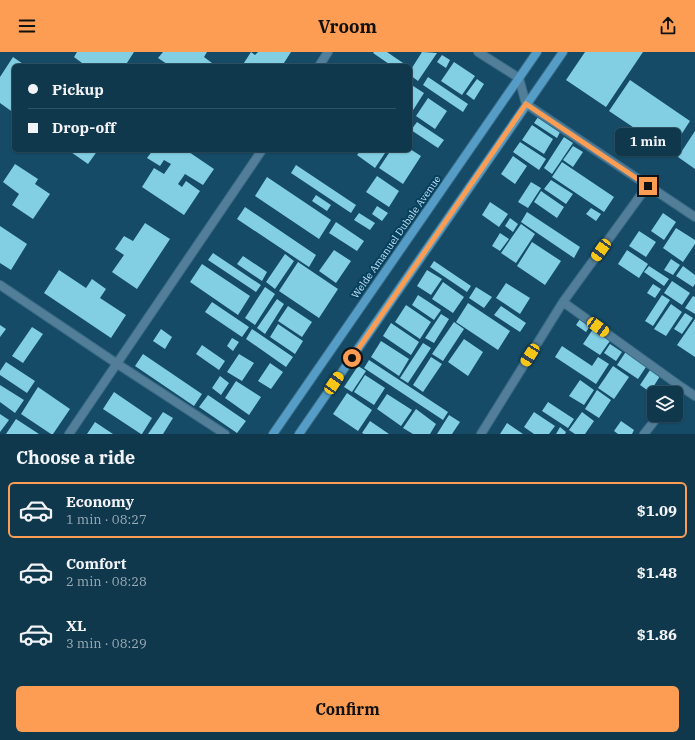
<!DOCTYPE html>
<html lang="en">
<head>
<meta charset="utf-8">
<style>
	body { margin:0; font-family:"IBM Plex Serif",serif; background:#193f54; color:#f1f3f6; height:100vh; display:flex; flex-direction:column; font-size:15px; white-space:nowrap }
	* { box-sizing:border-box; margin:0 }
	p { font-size:13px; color:#9cacb6 }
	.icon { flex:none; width:22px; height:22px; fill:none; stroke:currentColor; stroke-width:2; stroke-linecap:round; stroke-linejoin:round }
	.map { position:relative; height:382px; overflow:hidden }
	.side { display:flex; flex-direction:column; background:#10384d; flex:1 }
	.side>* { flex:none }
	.hud { position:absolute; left:12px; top:12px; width:400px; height:88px; border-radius:6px; box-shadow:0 1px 3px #0004,0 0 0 1px #305265; display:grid; align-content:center; height:88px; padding:0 16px; background:#10384d }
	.buttons { position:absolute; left:647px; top:334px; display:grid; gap:8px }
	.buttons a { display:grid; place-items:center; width:36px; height:36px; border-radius:6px; background:#10384d; box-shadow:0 1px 3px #0004,0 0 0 1px #305265; font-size:20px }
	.end { position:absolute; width:18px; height:18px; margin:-9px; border:5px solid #fc9d53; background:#111; box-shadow:0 0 0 2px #111 }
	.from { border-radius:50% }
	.bubble { position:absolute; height:28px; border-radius:6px; background:#10384d; box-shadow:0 1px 3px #0004,0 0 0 1px #305265; font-size:13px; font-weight:800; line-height:28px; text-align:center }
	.car { position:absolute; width:12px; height:24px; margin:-12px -6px; border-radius:5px; box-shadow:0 0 3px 1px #0007; background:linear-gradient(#f5c518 24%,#345 0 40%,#f5c518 0 76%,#345 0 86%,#f5c518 0) }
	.hud b { display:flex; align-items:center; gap:14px; height:38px; font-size:15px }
	.hud b+b { border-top:1px solid #305265 }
	.hud i { width:10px; height:10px; background:#f1f3f6 }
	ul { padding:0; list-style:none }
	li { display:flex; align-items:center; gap:12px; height:56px; margin:0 8px 6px; padding:0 8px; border:2px solid transparent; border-radius:6px }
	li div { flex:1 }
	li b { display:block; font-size:15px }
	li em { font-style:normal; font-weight:800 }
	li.active { border-color:#fc9d53 }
	li>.icon { width:36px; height:36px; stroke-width:1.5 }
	h2 { padding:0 16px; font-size:18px; line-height:48px }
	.button { display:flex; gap:8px; margin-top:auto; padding:8px 16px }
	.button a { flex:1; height:46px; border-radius:6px; background:#fc9d53; color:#111; font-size:16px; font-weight:800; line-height:46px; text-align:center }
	header { display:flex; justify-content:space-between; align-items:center; height:52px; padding:0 16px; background:#fc9d53; color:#111; font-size:18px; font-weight:800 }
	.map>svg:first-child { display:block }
	.building { fill:#82cee2 }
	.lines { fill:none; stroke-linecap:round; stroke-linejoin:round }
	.street-casing { stroke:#386a85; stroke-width:10 }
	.secondary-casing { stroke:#386a85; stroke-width:10 }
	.street { stroke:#537e99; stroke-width:8 }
	.secondary { stroke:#559dc7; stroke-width:8 }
	.route { stroke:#fc9d53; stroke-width:5 }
	.labels { text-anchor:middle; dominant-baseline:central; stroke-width:4; stroke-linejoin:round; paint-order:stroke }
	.street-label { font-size:10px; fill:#c4e5fb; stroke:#06405c }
</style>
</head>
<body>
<header><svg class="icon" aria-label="menu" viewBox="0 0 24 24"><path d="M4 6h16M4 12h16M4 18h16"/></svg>Vroom<svg class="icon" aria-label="share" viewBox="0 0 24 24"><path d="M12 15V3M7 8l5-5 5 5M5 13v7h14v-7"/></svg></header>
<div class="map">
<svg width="695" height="382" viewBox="0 0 695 382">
	<rect width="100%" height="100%" fill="#154b67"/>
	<path class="building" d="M77,0H134L125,14H86L74,5Z
		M163,0H207L204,5L216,14H170L158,6Z
		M251,0L255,3L258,0H291L282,14H242Z
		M374,0H387L406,13V14H392L373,1Z
		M422,0L437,1L418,29L410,23V19Z
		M585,0H643L606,55L566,28Z
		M442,3L450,8L446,16L437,10Z
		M13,5L26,14H14V61L0,51V25Z
		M454,10L475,24L462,43L441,29Z
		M428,25L468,52L463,60L423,33Z
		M477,27L484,32L474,48L466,42Z
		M630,28L690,69L670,100L609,59Z
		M410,32L424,41L410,63Z
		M428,46L447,59L435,77L416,64Z
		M538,65L560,80L557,86L534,71Z
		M417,70L444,88L438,96L411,78Z
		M532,73L553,87L544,102L522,88Z
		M695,79V117L678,105Z
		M564,85L573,91L552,122L544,116Z
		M520,90L546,107L539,118L513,100Z
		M573,94L583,100L573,115L563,108Z
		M410,97L421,104L403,132L379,116L391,98H410Z
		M68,98H98L88,112Z
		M153,98H186L214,117L203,133L185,122L178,132L182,135L186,129L200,139L184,163L142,135L154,116L164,122L171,112L164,108L160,114L147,106Z
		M361,98H387L375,116L357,103Z
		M513,104L527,114L515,132L501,122Z
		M562,110L614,145L604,160L552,125Z
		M15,112L38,127L35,132L50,142L33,167L12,153L19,142L3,130Z
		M296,113L356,153L351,161L291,121Z
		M377,124L399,139L389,155L366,140Z
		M267,125L331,168L319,187L255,144Z
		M551,128L573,142L566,152L544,137Z
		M531,130L541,136L528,156L518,150Z
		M541,139L564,155L557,166L534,150Z
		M316,143L331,153L327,159L312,149Z
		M490,150L508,162L499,175L482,163Z
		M377,154L388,161L382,169L372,162Z
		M245,155L316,203L309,215L237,167Z
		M591,156L601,162L596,169L586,162Z
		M527,160L580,195L574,206L521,170Z
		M359,161L375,171L370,178L354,168Z
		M663,161L676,170L664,188L651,179Z
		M510,166L518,172L513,180L505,174Z
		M336,170L364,189L357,199L329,181Z
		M145,171L170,187L137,237L112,220L124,203L115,197L124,184L133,189Z
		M521,172L535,182L516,211L501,201Z
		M0,174L27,192L11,218L0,211Z
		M676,176L695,188V192L683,210L663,196Z
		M639,179L656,190L646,205L629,194Z
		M500,181L509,187L500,199L492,194Z
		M532,190L561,209L545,233L517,214Z
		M334,198L351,209L336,231L319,219Z
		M627,198L648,212L639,226L618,212Z
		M213,201L261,233L256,240L208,208Z
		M285,202L294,209L275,237L266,230Z
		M243,204L267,220L262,229L237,212Z
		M671,207L680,213L673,223L664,218Z
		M434,209L471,234L467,240L430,215Z
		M298,210L338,237L319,266L279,239Z
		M202,212L250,244L238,263L190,230Z
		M649,214L669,227L664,234L644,220Z
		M683,214L695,223V232L693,235L676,224Z
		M59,218L86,236L92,227L106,237L100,246L126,263L111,286L44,241Z
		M427,218L442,227L431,243L417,234Z
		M672,229L690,241L682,253L664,241Z
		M443,230L464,245L453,261L432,247Z
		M506,231L530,246L520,262L496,246Z
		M653,232L661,237L655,246L647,241Z
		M265,235L275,242L255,273L245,266Z
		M476,235L492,245L484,256L469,246Z
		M418,243L441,258L434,268L412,253Z
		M662,243L670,248L653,274L645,269Z
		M693,244L695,245V262L685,256Z
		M277,247L284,252L265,282L257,276Z
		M212,250L249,275L242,285L205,260Z
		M468,251L510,279L498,298L456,270Z
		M671,252L682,260L666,284L654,277Z
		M406,253L431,270L420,287L395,270Z
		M288,254L312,270L302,285L278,269Z
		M501,254L526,271L520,280L494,263Z
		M685,261L693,266L682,282L674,277Z
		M441,262L449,267L434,291L425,286Z
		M582,264L592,271L586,280L576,273Z
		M695,267V305L677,293Z
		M454,270L464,277L443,309L432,302Z
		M391,271L419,290L411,303L383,284Z
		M278,272L303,289L295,302L270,285Z
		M0,273L6,277L0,285Z
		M595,274L612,286L600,303L583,292Z
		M32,275L43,282L23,311L12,304Z
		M161,277L172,285L165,297L153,289Z
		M252,277L293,305L286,315L246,287Z
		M232,286L239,290L233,299L227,294Z
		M464,287L483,300L468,324L448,310Z
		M381,289L409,307L399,324L371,305Z
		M423,291L431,296L408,331L400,326Z
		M610,292L622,300L616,309L604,301Z
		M202,293L225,309L219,318L196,302Z
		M562,294L592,314L598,305L609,312L596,332L555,305Z
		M627,298L648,312L638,327L617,313Z
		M143,302L202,342L194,354L135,314Z
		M239,302L254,311L242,329L227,320Z
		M431,305L442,312L423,340L413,333Z
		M369,308L448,360L443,368L364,316Z
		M6,310L35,329L27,341L0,323V319Z
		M270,311L283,320L271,337L258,329Z
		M358,314L366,319L352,340L344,335Z
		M613,314L629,325L614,347L598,336Z
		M652,315L662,321L650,340L640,333Z
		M365,323L385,336L374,353L354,340Z
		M220,324L229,331L221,343L212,336Z
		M580,328L594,338L584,353L569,344Z
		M236,329L261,345L249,363L225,346Z
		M0,333L24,348L15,361L0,350Z
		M38,335L70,357L53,382H51L21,362Z
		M597,338L611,348L599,366L585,357Z
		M114,340L152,366L142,382H141L103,357Z
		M347,341L372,358L358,379L333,362Z
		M387,342L412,358L401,374L377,357Z
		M208,343L246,369L237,381L199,355Z
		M548,350L574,367L568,376L542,359Z
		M416,357L436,372L430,382H413L403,376Z
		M163,360L173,366L163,382H148Z
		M534,360L555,374L549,382H534L524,375Z
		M582,360L594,369L585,382H575L569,378Z
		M0,362L9,368L0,380Z
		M449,363L460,370L452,382H437Z
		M16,367L39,382H6Z
		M370,369L389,382H364L362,381Z
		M621,369L634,378L632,382H618L614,379Z
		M95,370L113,382H87Z
		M507,371L523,382H500Z
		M560,375L566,380L565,382H556Z"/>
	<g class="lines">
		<defs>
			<path id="street" d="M478,0L519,26L526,52L695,165
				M319,14L328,0
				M0,233L116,311L225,382
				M563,250L680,334L695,344
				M69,382L262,98
				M481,382L563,250L648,133
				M644,382L659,363"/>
			<path id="secondary" d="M273,382L537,0
				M299,382L563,0"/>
		</defs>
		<use href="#street" class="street-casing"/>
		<use href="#secondary" class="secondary-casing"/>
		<use href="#street" class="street"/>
		<use href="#secondary" class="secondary"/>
	</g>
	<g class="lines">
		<path class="route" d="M352,306L526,52L648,134"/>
	</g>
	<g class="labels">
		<g class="street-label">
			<text transform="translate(396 185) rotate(-55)">Welde Amanuel Dubale Avenue</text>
		</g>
	</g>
</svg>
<div class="buttons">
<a><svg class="icon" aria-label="layers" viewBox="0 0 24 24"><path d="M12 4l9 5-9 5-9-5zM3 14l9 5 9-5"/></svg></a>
</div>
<i class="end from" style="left:352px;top:306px"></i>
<i class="end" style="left:648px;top:134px"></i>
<div class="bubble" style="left:615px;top:76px;width:66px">1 min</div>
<i class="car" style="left:601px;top:198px;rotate:216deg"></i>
<i class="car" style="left:598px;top:275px;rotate:126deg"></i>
<i class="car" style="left:530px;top:303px;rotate:212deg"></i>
<i class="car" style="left:334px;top:331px;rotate:34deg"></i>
<div class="hud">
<b><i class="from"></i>Pickup</b>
<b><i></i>Drop-off</b>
</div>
</div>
<section class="side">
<h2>Choose a ride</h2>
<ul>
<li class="active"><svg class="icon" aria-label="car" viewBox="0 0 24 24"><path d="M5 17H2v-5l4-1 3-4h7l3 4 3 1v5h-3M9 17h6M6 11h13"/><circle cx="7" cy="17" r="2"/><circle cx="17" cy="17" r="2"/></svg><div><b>Economy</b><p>1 min · 08:27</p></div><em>$1.09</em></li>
<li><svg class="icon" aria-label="car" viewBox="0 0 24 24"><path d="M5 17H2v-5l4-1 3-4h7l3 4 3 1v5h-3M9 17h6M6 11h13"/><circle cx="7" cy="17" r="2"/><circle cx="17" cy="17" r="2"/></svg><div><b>Comfort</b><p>2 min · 08:28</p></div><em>$1.48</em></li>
<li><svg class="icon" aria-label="car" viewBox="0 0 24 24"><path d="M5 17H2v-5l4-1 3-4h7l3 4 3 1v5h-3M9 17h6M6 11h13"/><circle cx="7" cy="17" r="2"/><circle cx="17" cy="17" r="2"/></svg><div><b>XL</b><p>3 min · 08:29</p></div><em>$1.86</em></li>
</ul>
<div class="button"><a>Confirm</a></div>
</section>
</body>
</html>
